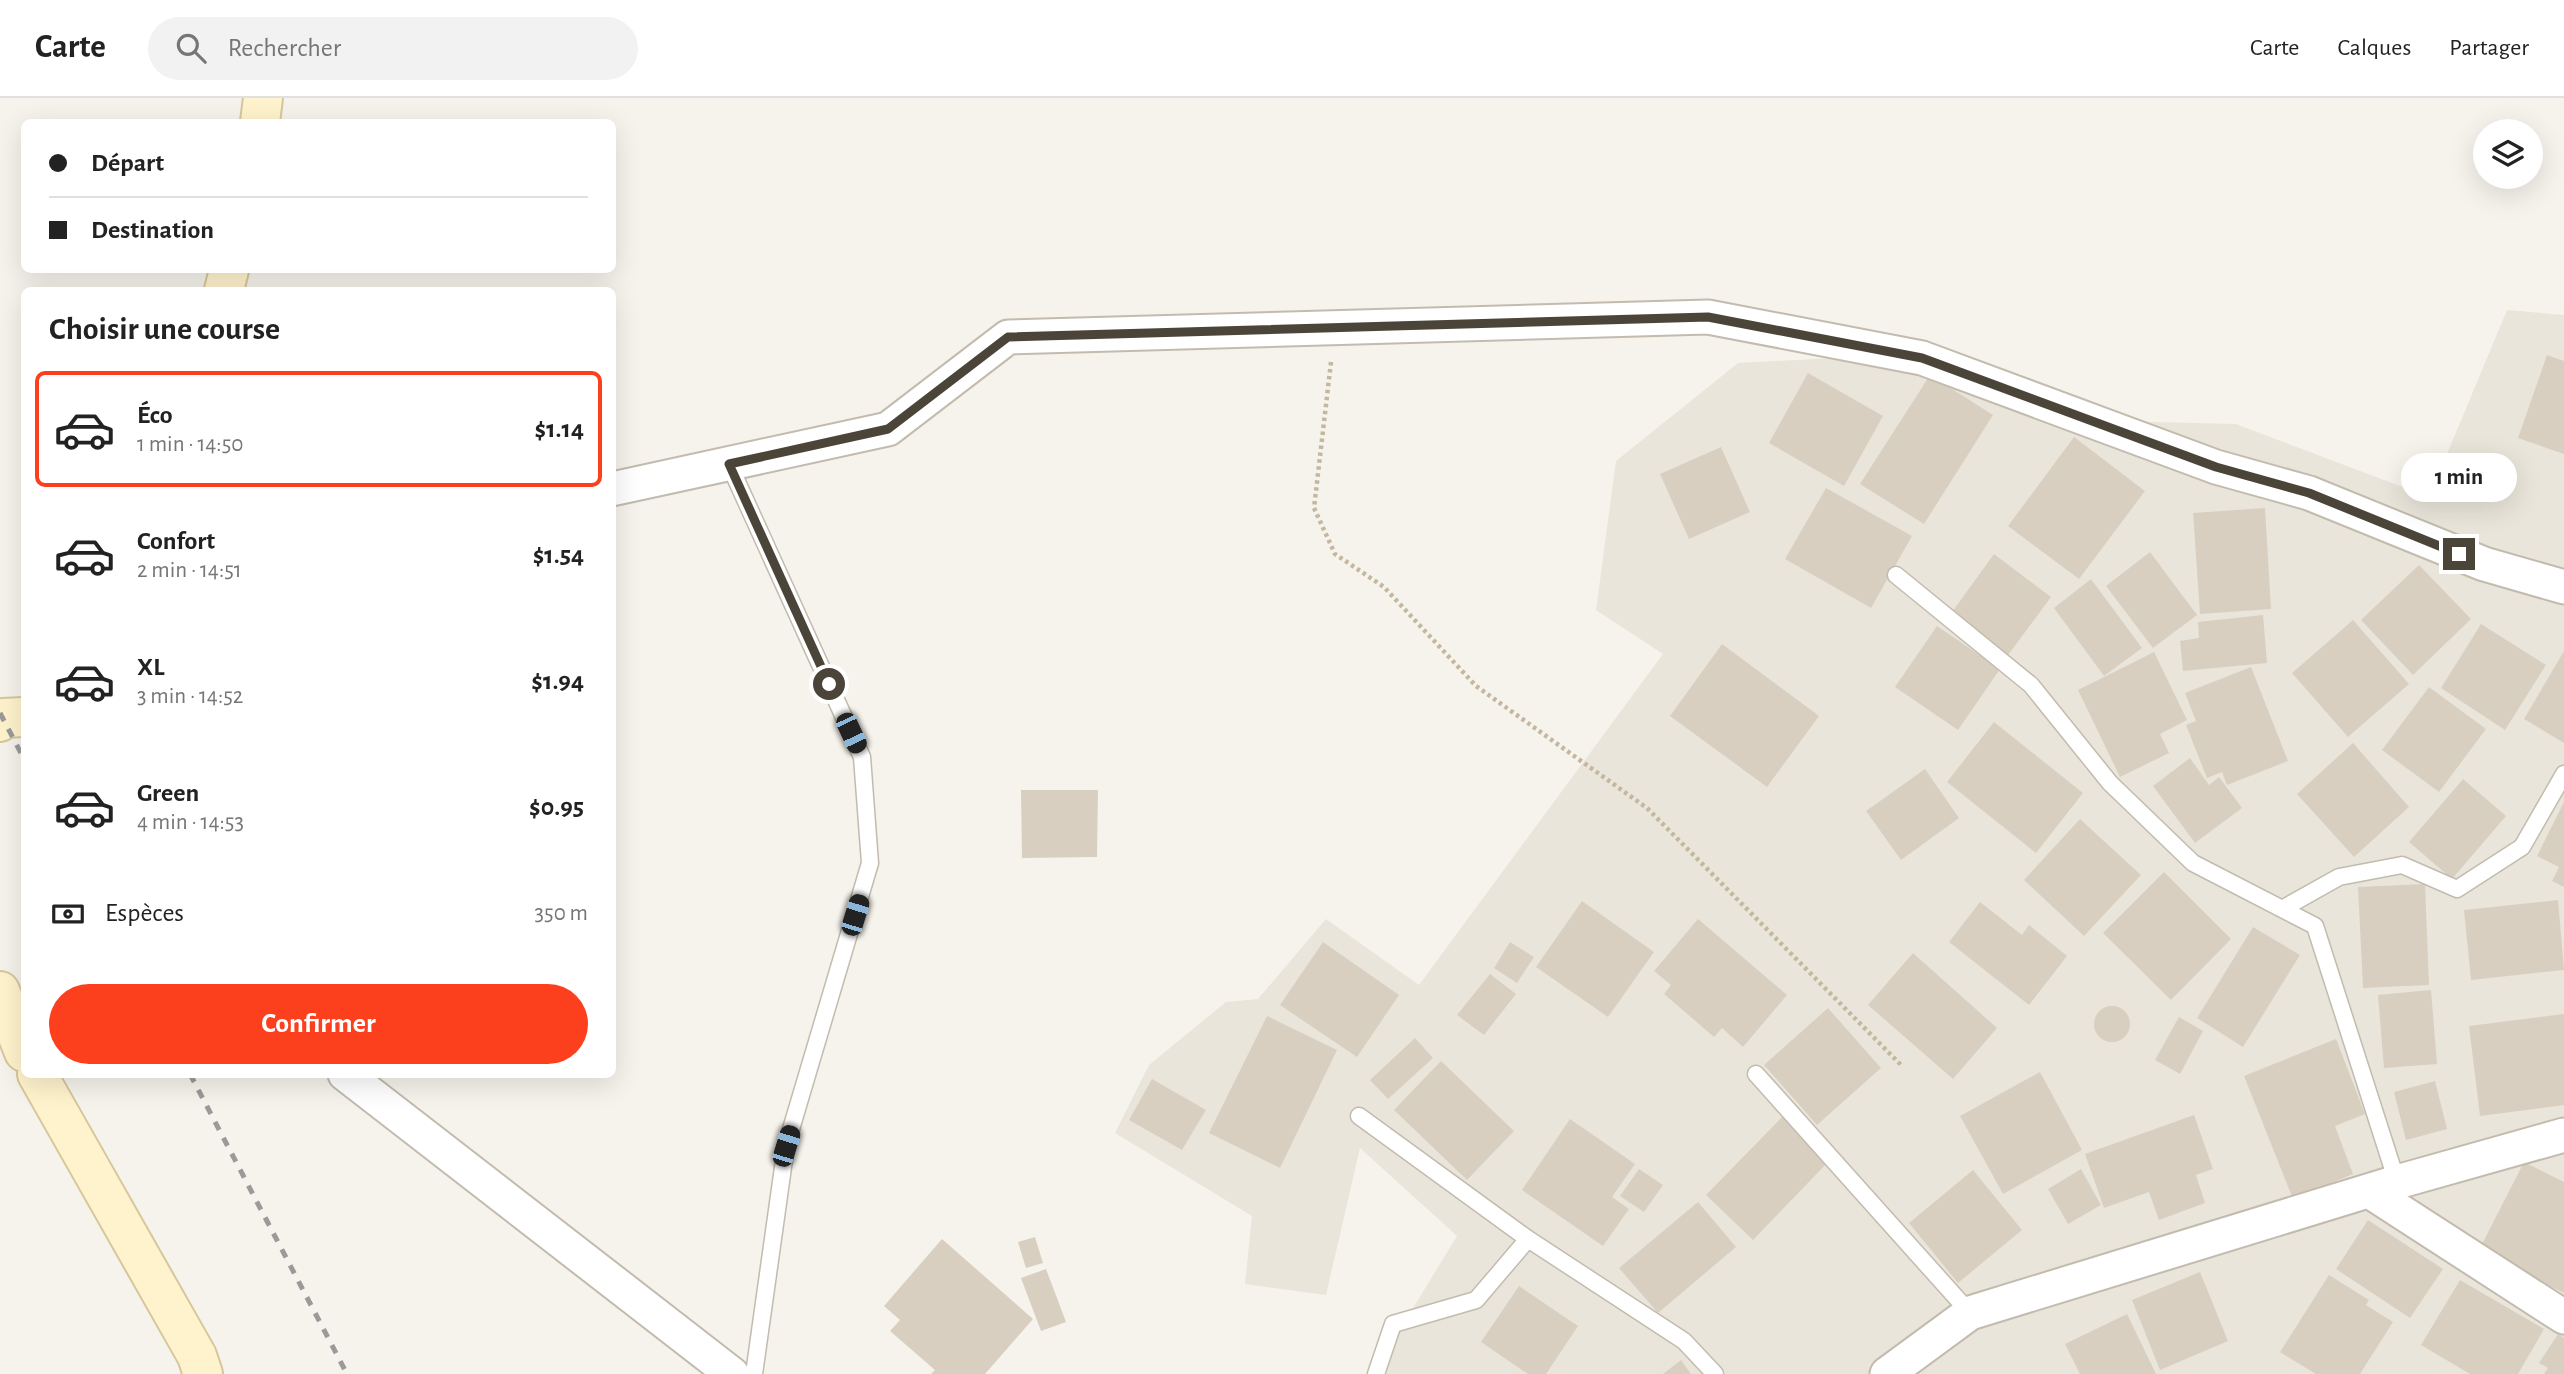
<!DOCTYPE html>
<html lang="fr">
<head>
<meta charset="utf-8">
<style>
	body { margin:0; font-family:"Alegreya Sans",sans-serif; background:#f2f2f2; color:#222; height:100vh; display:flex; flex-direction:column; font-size:26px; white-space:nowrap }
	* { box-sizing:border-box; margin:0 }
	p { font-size:23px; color:#767676 }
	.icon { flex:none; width:38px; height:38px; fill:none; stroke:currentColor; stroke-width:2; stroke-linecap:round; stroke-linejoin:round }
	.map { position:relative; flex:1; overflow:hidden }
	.drawer { position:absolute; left:21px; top:189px; width:595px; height:791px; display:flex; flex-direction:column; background:#fff; border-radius:10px; box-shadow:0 7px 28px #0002 }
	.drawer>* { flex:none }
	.banner { position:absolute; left:21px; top:21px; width:595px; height:154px; border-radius:10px; box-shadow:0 7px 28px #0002; display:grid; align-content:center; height:154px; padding:0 28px; background:#fff }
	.fabs { position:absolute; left:2473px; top:21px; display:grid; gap:14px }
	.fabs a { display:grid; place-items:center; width:70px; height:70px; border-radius:50%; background:#fff; box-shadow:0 7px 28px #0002; font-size:35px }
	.end { position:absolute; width:32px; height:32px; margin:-16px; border:9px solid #4b4439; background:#fff; box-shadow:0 0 0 4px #fff }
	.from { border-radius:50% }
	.bubble { position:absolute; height:49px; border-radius:24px; background:#fff; box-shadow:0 7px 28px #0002; font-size:23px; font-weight:700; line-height:49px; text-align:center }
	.car { position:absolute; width:21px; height:42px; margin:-21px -10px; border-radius:9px; box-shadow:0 0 5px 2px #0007; background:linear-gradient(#222 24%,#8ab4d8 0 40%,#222 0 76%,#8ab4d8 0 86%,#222 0) }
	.banner b { display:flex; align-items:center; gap:24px; height:66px; font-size:26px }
	.banner b+b { border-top:2px solid #e0e0e0 }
	.banner i { width:18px; height:18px; background:#222 }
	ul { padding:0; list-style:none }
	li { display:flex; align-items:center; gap:21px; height:116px; margin:0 14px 10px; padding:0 14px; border:4px solid transparent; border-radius:10px }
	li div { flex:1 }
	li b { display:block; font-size:26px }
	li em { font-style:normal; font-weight:700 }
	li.on { border-color:#fc3f1d }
	li>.icon { width:63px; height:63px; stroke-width:1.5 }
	h2 { padding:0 28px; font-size:32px; line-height:84px }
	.pay { display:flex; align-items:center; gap:18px; height:77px; padding:0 28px; font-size:26px }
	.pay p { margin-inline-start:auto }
	.cta { display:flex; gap:14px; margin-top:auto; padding:14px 28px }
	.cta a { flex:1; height:80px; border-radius:42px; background:#fc3f1d; color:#fff; font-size:28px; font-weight:700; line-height:80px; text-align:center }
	header { display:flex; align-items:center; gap:42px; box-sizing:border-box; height:98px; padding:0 35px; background:#fff; border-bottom:2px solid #e0e0e0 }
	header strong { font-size:33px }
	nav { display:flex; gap:38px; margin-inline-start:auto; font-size:24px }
	.search { width:490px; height:63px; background:#f2f2f2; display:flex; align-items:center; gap:18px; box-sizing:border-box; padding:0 24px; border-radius:38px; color:#767676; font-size:26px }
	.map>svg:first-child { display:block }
	.residential { fill:#eae5da }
	.building { fill:#d8cfc1 }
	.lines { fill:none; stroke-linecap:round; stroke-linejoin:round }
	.lane-casing { stroke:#c2bbae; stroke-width:19 }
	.street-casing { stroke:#c2bbae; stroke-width:37 }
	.secondary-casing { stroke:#d6c79b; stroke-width:42 }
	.path { stroke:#c4b79f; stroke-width:4.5; stroke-dasharray:3.5 3.5; stroke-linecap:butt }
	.lane { stroke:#fff; stroke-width:16 }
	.street { stroke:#fff; stroke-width:33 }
	.secondary { stroke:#fff3cd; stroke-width:38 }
	.rail { stroke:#9a9a9a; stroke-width:5; stroke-dasharray:9 9; stroke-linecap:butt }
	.route { stroke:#4b4439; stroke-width:9 }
</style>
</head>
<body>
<header>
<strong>Carte</strong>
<div class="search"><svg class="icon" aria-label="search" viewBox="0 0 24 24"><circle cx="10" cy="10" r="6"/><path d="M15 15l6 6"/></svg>Rechercher</div>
<nav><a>Carte</a><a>Calques</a><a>Partager</a></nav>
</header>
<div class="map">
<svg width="2564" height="1276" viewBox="0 0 2564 1276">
	<rect width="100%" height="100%" fill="#f6f3ec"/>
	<path class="residential" d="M2507,212L2564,217V1276H1373L1457,1138L1360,1050L1326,1197L1245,1186L1252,1118L1115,1035L1149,967L1226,904L1258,901L1326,821L1419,887L1663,556L1596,512L1616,363L1738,265L1928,255L2115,323L2236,326L2429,399Z"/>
	<path class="building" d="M2547,257L2564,263V356L2518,340Z
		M1808,275L1883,318L1844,388L1769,345Z
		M1930,277L1993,317L1924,426L1860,386Z
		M2074,339L2145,393L2079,481L2008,428Z
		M1721,349L1750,414L1689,441L1660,376Z
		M1826,390L1912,438L1871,510L1785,461Z
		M2265,410L2271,511L2200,516L2193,415Z
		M2150,454L2197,517L2153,550L2106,488Z
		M1994,456L2051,499L2008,557L1952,514Z
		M2419,467L2471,521L2413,577L2361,522Z
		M2091,481L2142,550L2104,578L2054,510Z
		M2263,517L2267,565L2183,573L2180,543L2199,540L2198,524Z
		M2353,522L2409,586L2348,639L2292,575Z
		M2481,526L2546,567L2505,632L2441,590Z
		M1937,528L2000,571L1958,632L1895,589Z
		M1722,546L1819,618L1767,689L1670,618Z
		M2564,553V645L2524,621Z
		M2154,554L2187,622L2160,636L2169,655L2120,679L2078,592Z
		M2251,569L2288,663L2227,687L2222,674L2207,680L2186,627L2196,623L2185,595Z
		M2429,589L2486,631L2439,694L2382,652Z
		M1994,624L2083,695L2036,755L1947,684Z
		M2353,645L2409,709L2354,759L2297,696Z
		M2190,660L2209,687L2219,679L2242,710L2195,745L2153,688Z
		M1925,671L1959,720L1901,762L1866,713Z
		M2463,681L2506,718L2452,781L2409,744Z
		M1021,692H1098L1097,759L1022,760Z
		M2564,704V789L2552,783L2559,769L2537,758Z
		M2080,721L2141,777L2084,838L2024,782Z
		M2164,774L2231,841L2171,902L2103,835Z
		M2425,786L2429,887L2363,890L2358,789Z
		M2558,802L2564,872L2471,882L2464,812Z
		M1582,803L1654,854L1608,919L1536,869Z
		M1980,804L2022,837L2029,827L2067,858L2029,907L1949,844Z
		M1698,821L1787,897L1743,949L1722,930L1714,939L1664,896L1671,887L1654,873Z
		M2253,829L2300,857L2243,949L2197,920Z
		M1323,844L1399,897L1357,959L1280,907Z
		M1510,844L1534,859L1517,885L1494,870Z
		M1913,855L1997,930L1953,981L1868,907Z
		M1490,876L1516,896L1484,937L1457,917Z
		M2431,892L2437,966L2384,970L2378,897Z
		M2094 926a18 18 0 1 1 36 0a18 18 0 1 1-36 0Z
		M1828,910L1881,970L1817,1027L1764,967Z
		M2564,916V1007L2480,1018L2469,928Z
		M1267,918L1337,952L1280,1070L1209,1035Z
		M2179,919L2203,933L2180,976L2155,962Z
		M1415,940L1433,960L1388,1001L1370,982Z
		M2336,941L2365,1016L2335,1028L2353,1076L2293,1101L2244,978Z
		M1441,963L1514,1033L1467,1082L1394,1012Z
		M2040,974L2082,1052L2003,1096L1960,1018Z
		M1152,981L1206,1012L1182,1052L1129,1022Z
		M2435,983L2447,1031L2406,1042L2394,994Z
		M1785,1016L1831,1061L1753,1142L1706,1097Z
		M2194,1017L2213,1071L2196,1077L2205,1105L2159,1122L2149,1094L2104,1110L2085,1056Z
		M1570,1021L1635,1066L1612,1099L1629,1111L1603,1148L1522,1092Z
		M2524,1064L2564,1084V1195L2479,1152Z
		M1639,1071L1663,1087L1644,1114L1620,1098Z
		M2081,1071L2101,1107L2068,1126L2048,1091Z
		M1973,1072L2022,1132L1958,1185L1909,1125Z
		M1698,1104L1736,1149L1658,1215L1619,1170Z
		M2368,1122L2443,1171L2410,1220L2336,1171Z
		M1035,1139L1043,1165L1026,1170L1018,1144Z
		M942,1141L1033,1221L985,1276H931L935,1272L890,1233L900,1222L884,1208Z
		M1046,1171L1066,1224L1041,1233L1021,1180Z
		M2200,1174L2228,1243L2160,1272L2132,1202Z
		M2329,1177L2369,1202L2366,1207L2393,1224L2360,1276H2316L2280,1254Z
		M2460,1182L2544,1231L2518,1276H2470L2421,1247Z
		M1519,1188L1578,1228L1546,1276H1528L1481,1244Z
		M2127,1216L2156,1276H2080L2065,1246Z
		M2558,1236L2564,1240V1276H2544L2548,1270L2539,1265Z
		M1681,1262L1691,1276H1663Z"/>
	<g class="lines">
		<defs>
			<path id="lane" d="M729,366L862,659L870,765L786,1048L754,1276
				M1896,477L2031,587L2110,685L2193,765L2315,828L2397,1084
				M2282,811L2339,779L2402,767L2457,791L2522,749L2564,676
				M1756,976L1970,1215
				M1359,1018L1528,1141L1684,1243L1715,1276
				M1376,1276L1393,1226L1476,1202L1528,1141"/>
			<path id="street" d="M612,391L888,331L1008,239L1708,219L1922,260L2216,369L2309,395L2484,466L2564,489
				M345,976L732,1276
				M2369,1093L2564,1219
				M1887,1276L1970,1215L2397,1084L2564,1037"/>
			<path id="secondary" d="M260,24L263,0
				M224,192L229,172
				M0,624L3,620L24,619
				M0,893L24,954
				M37,976L197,1258L203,1276"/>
		</defs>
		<use href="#lane" class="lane-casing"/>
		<use href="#street" class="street-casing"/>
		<use href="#secondary" class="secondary-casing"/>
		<path class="path" d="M1331,264L1314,410L1335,456L1384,489L1476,588L1647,710L1903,969"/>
		<use href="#lane" class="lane"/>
		<use href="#street" class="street"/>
		<use href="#secondary" class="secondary"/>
		<path class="rail" d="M0,615L24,661
			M190,976L347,1276"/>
	</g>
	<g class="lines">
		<path class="route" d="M829,586L729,366L888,331L1008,239L1708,219L1922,260L2216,369L2309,395L2459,456"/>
	</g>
</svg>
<div class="fabs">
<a><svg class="icon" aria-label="layers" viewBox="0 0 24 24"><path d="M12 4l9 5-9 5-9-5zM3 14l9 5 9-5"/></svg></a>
</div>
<i class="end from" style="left:829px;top:586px"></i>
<i class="end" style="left:2459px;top:456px"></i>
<div class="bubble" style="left:2401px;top:355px;width:116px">1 min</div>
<i class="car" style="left:851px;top:635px;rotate:155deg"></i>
<i class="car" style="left:855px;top:817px;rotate:17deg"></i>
<i class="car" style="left:786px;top:1048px;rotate:17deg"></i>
<div class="banner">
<b><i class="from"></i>Départ</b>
<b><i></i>Destination</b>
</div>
<section class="drawer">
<h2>Choisir une course</h2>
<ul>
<li class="on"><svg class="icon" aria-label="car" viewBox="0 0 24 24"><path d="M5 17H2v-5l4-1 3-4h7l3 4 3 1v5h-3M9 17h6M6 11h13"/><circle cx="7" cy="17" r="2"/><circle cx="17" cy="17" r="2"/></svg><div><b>Éco</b><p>1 min · 14:50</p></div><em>$1.14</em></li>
<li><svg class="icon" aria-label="car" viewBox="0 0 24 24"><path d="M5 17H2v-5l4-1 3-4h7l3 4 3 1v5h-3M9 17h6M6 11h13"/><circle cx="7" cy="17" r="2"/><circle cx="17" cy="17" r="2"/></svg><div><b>Confort</b><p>2 min · 14:51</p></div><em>$1.54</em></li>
<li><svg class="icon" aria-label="car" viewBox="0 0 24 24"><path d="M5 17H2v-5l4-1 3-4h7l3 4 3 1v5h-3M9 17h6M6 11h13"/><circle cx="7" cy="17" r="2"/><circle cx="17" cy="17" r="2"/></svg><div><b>XL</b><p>3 min · 14:52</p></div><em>$1.94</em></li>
<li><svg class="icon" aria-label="car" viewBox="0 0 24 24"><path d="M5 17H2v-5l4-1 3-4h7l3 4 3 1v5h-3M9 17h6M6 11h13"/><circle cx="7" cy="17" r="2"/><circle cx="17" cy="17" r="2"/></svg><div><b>Green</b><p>4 min · 14:53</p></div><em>$0.95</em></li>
</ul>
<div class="pay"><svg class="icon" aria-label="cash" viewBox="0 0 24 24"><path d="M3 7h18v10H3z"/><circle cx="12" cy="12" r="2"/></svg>Espèces<p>350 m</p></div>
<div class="cta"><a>Confirmer</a></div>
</section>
</div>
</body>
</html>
